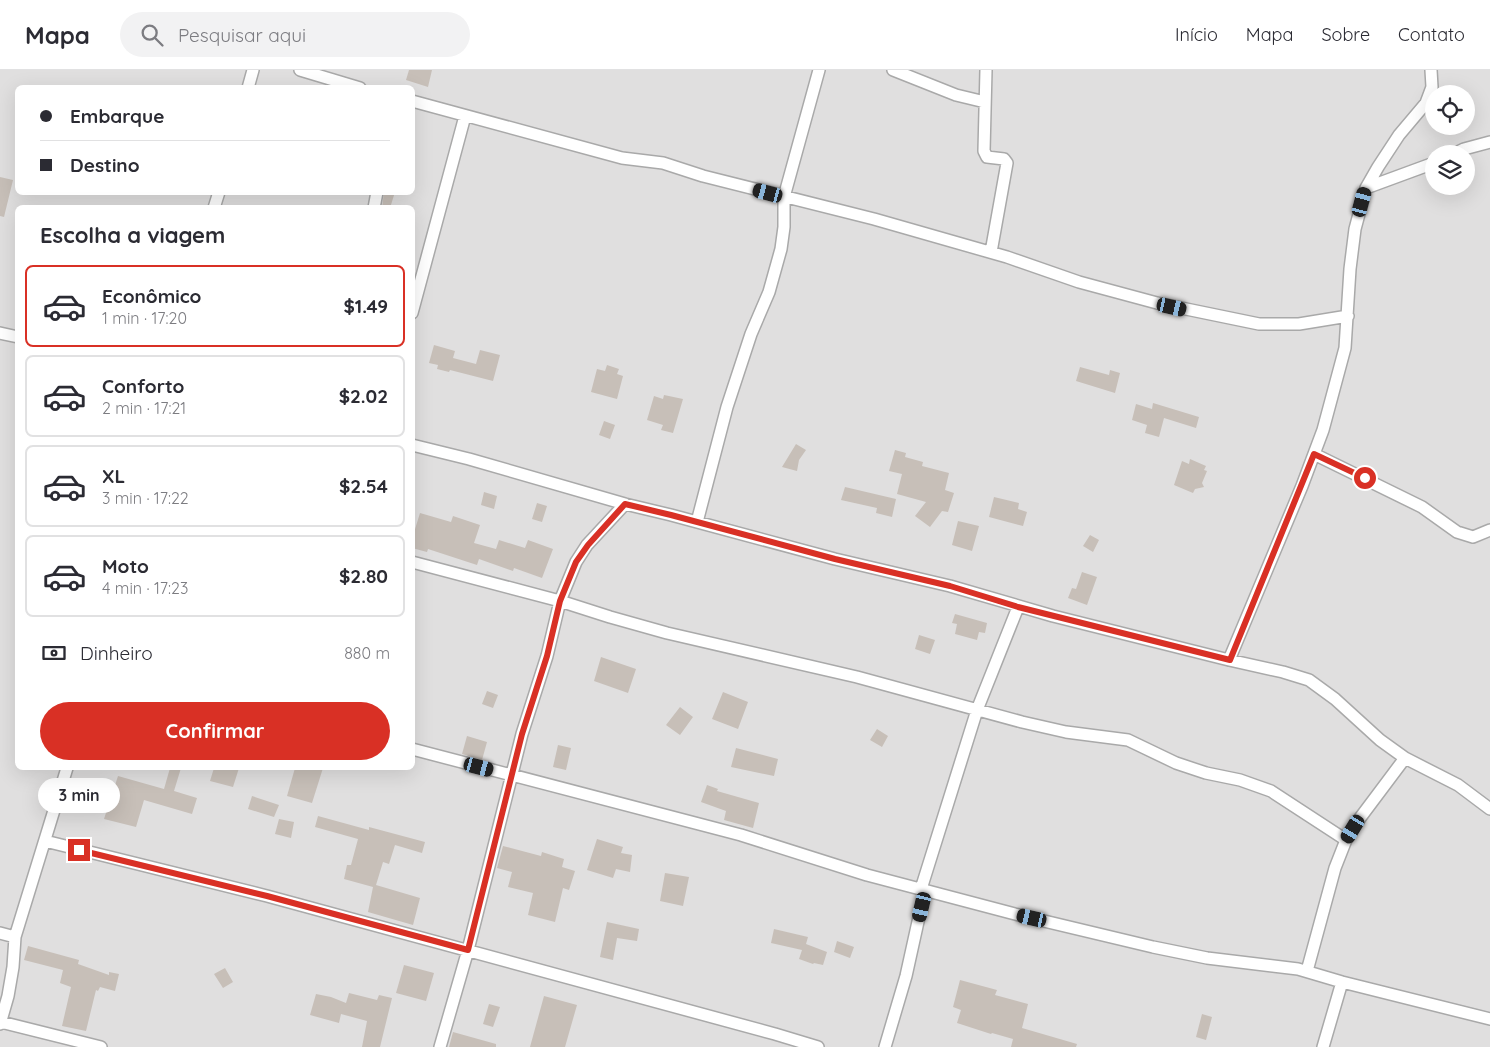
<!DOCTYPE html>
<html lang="pt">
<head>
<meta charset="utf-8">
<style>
	body { margin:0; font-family:Quicksand,sans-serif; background:#f2f2f3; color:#2b2b33; height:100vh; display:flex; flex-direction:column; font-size:19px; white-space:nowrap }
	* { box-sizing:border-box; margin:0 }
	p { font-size:16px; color:#7c7c81 }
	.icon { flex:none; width:28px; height:28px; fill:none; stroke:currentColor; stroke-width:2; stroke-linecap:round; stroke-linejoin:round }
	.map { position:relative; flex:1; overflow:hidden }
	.sheet { position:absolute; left:15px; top:135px; width:400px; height:565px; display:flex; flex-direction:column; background:#fff; border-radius:8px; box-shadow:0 5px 20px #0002 }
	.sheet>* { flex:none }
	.hud { position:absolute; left:15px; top:15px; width:400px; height:110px; border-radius:8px; box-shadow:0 5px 20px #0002; display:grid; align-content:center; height:110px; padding:0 25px; background:#fff }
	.controls { position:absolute; left:1425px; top:15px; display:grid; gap:10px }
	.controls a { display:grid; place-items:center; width:50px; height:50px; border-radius:50%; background:#fff; box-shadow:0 5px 20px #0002; font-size:25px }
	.end { position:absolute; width:22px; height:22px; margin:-11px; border:6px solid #d93025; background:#fff; box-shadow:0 0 0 2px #fff }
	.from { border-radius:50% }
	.bubble { position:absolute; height:35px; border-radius:18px; background:#fff; box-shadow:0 5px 20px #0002; font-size:16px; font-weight:800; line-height:35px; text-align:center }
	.car { position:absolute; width:15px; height:30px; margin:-15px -8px; border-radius:6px; box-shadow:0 0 4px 1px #0007; background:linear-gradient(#222 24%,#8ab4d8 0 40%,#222 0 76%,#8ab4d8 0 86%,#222 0) }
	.hud b { display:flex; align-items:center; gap:18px; height:48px; font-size:19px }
	.hud b+b { border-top:1px solid #e1e1e2 }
	.hud i { width:12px; height:12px; background:#2b2b33 }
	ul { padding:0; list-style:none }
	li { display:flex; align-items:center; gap:15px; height:82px; margin:0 10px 8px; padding:0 15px; border:2px solid #e1e1e2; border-radius:8px }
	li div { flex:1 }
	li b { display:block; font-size:19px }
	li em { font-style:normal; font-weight:800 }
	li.on { border-color:#d93025 }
	li>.icon { width:45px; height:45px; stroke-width:1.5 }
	h2 { padding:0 25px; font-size:22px; line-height:60px }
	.pay { display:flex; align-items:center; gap:12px; height:55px; padding:0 25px; font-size:19px }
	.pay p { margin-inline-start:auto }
	.primary-button { display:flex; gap:10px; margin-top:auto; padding:10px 25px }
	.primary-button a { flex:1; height:58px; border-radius:30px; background:#d93025; color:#fff; font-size:20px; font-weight:800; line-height:58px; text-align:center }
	header { display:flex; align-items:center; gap:30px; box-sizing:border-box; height:70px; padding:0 25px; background:#fff; border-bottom:1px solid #e1e1e2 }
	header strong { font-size:24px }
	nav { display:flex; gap:28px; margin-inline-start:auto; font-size:18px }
	.search { width:350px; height:45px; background:#f2f2f3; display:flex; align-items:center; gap:12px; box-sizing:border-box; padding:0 18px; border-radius:28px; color:#7c7c81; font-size:19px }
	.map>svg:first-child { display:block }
	.residential { fill:#e0dfdf; fill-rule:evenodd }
	.building { fill:#c7bfb8 }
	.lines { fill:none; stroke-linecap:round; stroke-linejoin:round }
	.street-casing { stroke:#a9a9a9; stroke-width:14 }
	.street { stroke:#fff; stroke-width:11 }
	.route { stroke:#d93025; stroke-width:6 }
</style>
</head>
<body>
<header>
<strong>Mapa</strong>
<div class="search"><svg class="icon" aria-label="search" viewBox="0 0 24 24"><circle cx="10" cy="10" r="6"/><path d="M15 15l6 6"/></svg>Pesquisar aqui</div>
<nav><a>Início</a><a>Mapa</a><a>Sobre</a><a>Contato</a></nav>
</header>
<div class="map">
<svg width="1490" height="977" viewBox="0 0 1490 977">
	<rect width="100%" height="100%" fill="#f2efe9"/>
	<path class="residential" d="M0,0H1490V977H0ZM18,18H412V122H18ZM1434,24H1466V56H1434ZM1434,84H1466V116H1434ZM18,138H412V698H18Z"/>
	<path class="building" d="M409,0H432L428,17L406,10Z
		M0,107L13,110L4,147L0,146Z
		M384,122H395L390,138H382Z
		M434,275L455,281L453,288L476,294L480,280L500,285L493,311L450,300L449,302L437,299L438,295L429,293Z
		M607,295L619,299L617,304L623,306L617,329L591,322L597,299L605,301Z
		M1080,297L1109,305L1110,300L1120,303L1115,323L1076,311Z
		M664,325L683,329L673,363L661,360L663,355L647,350L654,326L663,329Z
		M1153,333L1199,347L1196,358L1164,348L1159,367L1145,363L1147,355L1132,350L1136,334L1152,339Z
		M604,351L615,355L610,369L599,365Z
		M796,374L806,380L799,390L797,401L782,397Z
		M895,380L906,383L905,387L923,392L922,396L949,403L945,420L954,423L948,442L942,441L930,457L915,446L926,432L897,424L902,404L889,401Z
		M1190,389L1206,396L1204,400L1207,401L1202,413L1204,417L1195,419L1193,423L1174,415L1182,391L1189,394Z
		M845,417L896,429L892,447L876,443L877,438L841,430Z
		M484,422L497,426L494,439L481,435Z
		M994,427L1019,433L1018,439L1027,442L1023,456L989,447Z
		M537,433L547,436L542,452L532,449Z
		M420,443L451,452L453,446L480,455L474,473L496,479L499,470L525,478L528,470L553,479L542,508L514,498L513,501L479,489L477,495L428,479L427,482L412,478V469Z
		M958,451L979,456L972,481L952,475Z
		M1090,465L1099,470L1093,482L1083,476Z
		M1082,502L1097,507L1087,535L1068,528L1072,518L1076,519Z
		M955,544L987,553L985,563L979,562L977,570L955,564L957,554L952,553Z
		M919,565L935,570L930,584L915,579Z
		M601,587L636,599L628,623L594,611Z
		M487,621L498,625L493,638L482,634Z
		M723,622L748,632L738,659L712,649Z
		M680,637L693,647L680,665L666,655Z
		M877,659L888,666L882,677L870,670Z
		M467,666L487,672L482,690L462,684Z
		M558,675L571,678L566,700L553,697Z
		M736,678L778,689L774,706L731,697Z
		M170,698H181L174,721L197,728L192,744L144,730L136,757L104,749L118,706L164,719Z
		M214,698H239L233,717L210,711Z
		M295,698H323L312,733L287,726Z
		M707,715L718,719L717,721L759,733L753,758L724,750L726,741L701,732Z
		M252,726L279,735L274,747L248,739Z
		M318,746L369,760V757L425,772L422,783L395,775L389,794L383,792L376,815L420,828L413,855L368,842L373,817L344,809L347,795H351L358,769L315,757Z
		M279,749L294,752L291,768L275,764Z
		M597,769L623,777L621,783L632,785L630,802L616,799L613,808L587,800Z
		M503,776L541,786L542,782L564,789L562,797L575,801L569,820L563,818L555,852L528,845L533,823L508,817L512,802L497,798Z
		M665,803L689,807L683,836L660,831Z
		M607,852L639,859L637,871L617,868L613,890L600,887Z
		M774,859L808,867L806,874L827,882L823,895L814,893L813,894L799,889L802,880L771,873Z
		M837,871L854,877L850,888L834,882Z
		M28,876L79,890L78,894L109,905V902L119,904L115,921L100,917L98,921L96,920L86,961L62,956L71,917L60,913L63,900L24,890Z
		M404,895L434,903L426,931L396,923Z
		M225,898L233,912L223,918L214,904Z
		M960,910L997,920L995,925L1028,934L1022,958L1077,974L1076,977H1011L1013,969L992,963L991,964L957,953L961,940L953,937Z
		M349,923L377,930L379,925L392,928L380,977H362L367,951L341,944L339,953L310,945L316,924L331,927L346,933Z
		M544,926L577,935L565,977H530Z
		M489,934L500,937L493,957L483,954Z
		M1202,944L1212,947L1206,970L1196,967Z
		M453,962L496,974V977H449Z"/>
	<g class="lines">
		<defs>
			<path id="street" d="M300,0L360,18
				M893,0L956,25L985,32
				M986,0L984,81L987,87L1004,89L1007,93L991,182
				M248,18L253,0
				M412,31L622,88L663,93L703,106L874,149L1007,187L1079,212L1157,233L1259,254H1299L1348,246
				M1454,84L1464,79L1490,72
				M1366,118L1434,93
				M214,138L219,122
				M374,138L377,122
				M412,243L465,46
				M0,263L18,267
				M412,375L469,389L625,434L671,445L835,489L950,516L1053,546L1229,590L1283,602L1309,610L1335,629L1380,670L1405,688L1458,715L1490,739
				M1314,384L1422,437L1457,462L1473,467L1490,460
				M697,452L727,337L751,264L769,222L781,179L784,157V127L819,0
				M412,492L560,531L576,492L587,475L625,434
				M1229,590L1302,416L1323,360L1345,278L1350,199L1355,159L1366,118L1378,97L1399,65L1426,33L1432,17L1431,0
				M412,679L741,765L867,805L1015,844L1153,877L1207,888L1298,899L1342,912L1490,949
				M45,771L267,826L775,964L818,977
				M921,819L977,640L1018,537
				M0,863L15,867
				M1307,901L1335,798L1346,770L1360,748L1405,688
				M1,952L101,977
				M0,954L8,926L13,897L15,867L67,698
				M440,977L468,880L522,664L547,586L560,531L610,547L667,563L857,607L1022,652L1066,662L1128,670L1176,693L1206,703L1240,710L1271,721L1346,770
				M885,977L906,906L925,820
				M1323,977L1342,912"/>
		</defs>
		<use href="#street" class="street-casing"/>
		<use href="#street" class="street"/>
	</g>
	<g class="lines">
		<path class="route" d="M79,780L267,826L468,880L522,664L547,586L560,531L576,492L588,475L625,434L671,445L835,489L950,516L1018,537L1230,590L1314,384L1365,408"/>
	</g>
</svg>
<div class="controls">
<a><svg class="icon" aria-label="locate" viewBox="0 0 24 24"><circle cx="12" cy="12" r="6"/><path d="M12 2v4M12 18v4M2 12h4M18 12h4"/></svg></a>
<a><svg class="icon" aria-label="layers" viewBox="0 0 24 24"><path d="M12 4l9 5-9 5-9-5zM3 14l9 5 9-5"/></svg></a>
</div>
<i class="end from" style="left:1365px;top:408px"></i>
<i class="end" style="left:79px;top:780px"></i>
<div class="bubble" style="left:38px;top:708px;width:82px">3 min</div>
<i class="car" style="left:768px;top:123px;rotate:285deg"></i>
<i class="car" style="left:1362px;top:132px;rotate:15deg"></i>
<i class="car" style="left:1172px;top:237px;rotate:103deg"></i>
<i class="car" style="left:479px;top:697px;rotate:105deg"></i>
<i class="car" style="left:1353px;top:759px;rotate:211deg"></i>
<i class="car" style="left:922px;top:837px;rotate:193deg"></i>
<i class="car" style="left:1032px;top:848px;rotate:283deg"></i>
<div class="hud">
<b><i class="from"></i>Embarque</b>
<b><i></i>Destino</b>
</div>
<section class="sheet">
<h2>Escolha a viagem</h2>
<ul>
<li class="on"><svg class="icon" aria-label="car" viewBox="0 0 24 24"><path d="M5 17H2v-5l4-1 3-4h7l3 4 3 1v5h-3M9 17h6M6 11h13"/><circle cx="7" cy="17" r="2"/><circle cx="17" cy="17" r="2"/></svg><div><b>Econômico</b><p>1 min · 17:20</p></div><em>$1.49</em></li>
<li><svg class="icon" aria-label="car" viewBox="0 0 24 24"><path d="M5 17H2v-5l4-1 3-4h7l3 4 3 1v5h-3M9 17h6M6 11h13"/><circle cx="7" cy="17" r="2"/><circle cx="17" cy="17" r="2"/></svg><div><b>Conforto</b><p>2 min · 17:21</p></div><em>$2.02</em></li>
<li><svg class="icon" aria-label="car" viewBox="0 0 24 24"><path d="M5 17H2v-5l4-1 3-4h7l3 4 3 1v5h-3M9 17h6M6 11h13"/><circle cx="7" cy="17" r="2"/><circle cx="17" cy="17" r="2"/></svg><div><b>XL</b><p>3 min · 17:22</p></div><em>$2.54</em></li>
<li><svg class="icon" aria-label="car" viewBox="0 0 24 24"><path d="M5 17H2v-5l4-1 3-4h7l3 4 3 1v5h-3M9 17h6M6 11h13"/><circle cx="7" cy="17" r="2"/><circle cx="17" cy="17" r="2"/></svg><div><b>Moto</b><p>4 min · 17:23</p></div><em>$2.80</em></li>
</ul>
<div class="pay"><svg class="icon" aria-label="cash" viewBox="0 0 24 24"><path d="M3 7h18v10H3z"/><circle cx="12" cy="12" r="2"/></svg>Dinheiro<p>880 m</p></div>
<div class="primary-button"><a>Confirmar</a></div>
</section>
</div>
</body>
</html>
